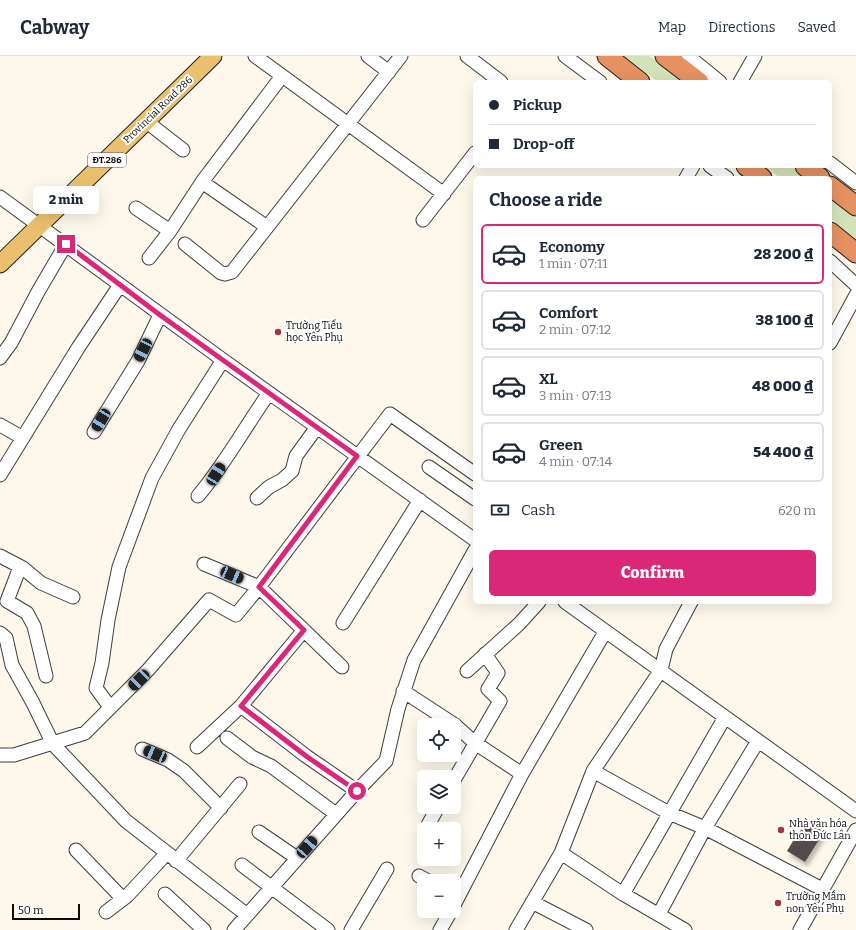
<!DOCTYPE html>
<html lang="en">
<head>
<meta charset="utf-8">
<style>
	body { margin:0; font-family:Bitter,serif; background:#f2f2f3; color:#1f2937; height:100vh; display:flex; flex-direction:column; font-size:15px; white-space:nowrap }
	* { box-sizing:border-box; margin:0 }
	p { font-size:13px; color:#747a83 }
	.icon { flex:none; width:22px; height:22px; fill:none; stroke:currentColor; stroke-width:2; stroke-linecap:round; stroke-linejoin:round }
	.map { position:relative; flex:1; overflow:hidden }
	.panel { position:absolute; left:473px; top:120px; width:359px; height:428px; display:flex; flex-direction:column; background:#fff; border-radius:6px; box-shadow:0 4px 16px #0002 }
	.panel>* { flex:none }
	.guide { position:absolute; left:473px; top:24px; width:359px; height:88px; border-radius:6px; box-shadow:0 4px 16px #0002; display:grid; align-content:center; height:88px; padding:0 16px; background:#fff }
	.fabs { position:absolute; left:417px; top:662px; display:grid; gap:8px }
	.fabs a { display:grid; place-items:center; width:44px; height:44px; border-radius:6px; background:#fff; box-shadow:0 4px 16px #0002; font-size:20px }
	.scale { position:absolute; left:12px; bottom:10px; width:68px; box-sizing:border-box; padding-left:4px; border:2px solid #0b0b0b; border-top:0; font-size:11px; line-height:14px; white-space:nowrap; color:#0b0b0b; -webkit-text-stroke:3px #fff; paint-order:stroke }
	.end { position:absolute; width:18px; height:18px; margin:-9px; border:5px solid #db2777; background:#fff; box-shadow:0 0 0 2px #fff }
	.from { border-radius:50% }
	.bubble { position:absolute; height:28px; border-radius:6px; background:#fff; box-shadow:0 4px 16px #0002; font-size:13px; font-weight:800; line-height:28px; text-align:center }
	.car { position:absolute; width:12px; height:24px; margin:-12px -6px; border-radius:5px; box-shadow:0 0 3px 1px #0007; background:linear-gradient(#222 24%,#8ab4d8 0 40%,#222 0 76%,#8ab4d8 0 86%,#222 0) }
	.guide b { display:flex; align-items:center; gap:14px; height:38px; font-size:15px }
	.guide b+b { border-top:1px solid #e0e1e3 }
	.guide i { width:10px; height:10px; background:#1f2937 }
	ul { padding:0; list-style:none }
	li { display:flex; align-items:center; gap:12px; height:60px; margin:0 8px 6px; padding:0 8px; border:2px solid #e0e1e3; border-radius:6px }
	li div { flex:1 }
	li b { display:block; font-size:15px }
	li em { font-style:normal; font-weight:800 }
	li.selected { border-color:#db2777 }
	li>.icon { width:36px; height:36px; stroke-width:1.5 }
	h2 { padding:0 16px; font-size:18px; line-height:48px }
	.pay { display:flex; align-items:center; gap:10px; height:44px; padding:0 16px; font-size:15px }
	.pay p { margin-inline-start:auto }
	.button { display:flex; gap:8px; margin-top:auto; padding:8px 16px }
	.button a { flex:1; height:46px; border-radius:6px; background:#db2777; color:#fff; font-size:16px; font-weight:800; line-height:46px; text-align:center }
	header { display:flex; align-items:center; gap:24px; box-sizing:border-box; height:56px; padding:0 20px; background:#fff; border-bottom:1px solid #e0e1e3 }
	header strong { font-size:19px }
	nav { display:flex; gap:22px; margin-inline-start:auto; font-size:14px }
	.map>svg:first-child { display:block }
	.green { fill:#d3e3b9 }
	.building { fill:#524c49; filter:url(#shadow) }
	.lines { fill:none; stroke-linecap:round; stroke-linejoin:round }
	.minor-casing { stroke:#3e3e3e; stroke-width:15 }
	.major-casing { stroke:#1c1c1c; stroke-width:19 }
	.highway-casing { stroke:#1c1c1c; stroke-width:21 }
	.minor { stroke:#fff; stroke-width:13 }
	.major { stroke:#eac06e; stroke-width:17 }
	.highway { stroke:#e59161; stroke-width:19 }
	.route { stroke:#db2777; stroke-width:5 }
	.poi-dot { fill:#ac3244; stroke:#fff; stroke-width:1.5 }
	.labels { text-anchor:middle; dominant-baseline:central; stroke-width:4; stroke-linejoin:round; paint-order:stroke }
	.shield { fill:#fff; stroke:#545454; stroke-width:1 }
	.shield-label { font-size:9px; font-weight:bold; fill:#0b0b0b }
	.street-label { font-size:10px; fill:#0b0b0b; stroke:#fff }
	.poi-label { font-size:10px; fill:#0b0b0b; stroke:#fff; text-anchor:start }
</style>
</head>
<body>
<header>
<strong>Cabway</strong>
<nav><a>Map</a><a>Directions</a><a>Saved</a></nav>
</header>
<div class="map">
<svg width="856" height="874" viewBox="0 0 856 874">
	<defs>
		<filter id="shadow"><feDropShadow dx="2.5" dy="4.5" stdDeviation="2" flood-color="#0004"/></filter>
	</defs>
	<rect width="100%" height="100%" fill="#fdf8eb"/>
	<path class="green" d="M624,0H650L684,26H658Z
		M765,110H791L806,122H780Z
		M830,141L856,162V183L830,162Z"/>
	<path class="building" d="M806,764L824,776L805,806L787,795Z"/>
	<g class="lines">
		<defs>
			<path id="minor" d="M255,0L444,138
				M368,0L389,16
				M467,0L501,26
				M565,0L600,26
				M688,0L720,26
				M740,26L755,0
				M147,66L183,94
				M830,107L856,127
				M710,110L727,122
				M686,122L693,110
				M202,126L267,171
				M0,141L223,304L475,484
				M136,152L170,175
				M423,164L475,97
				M185,188L221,217L225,218L232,216L401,0
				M149,202L170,175L202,126L282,20
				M830,205L856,229
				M830,287L856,239
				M0,302L11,287L39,234L66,188
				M0,369L23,382
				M94,376L138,305L160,259
				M429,411L475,443
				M0,419L78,292L120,229
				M198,440C225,408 245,371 269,337
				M257,442L269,431L282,424L292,415L296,400L317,371
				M0,500L23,512L41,527L73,541
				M204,508L259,531L342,611
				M20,511L7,545L27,557L34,570L46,620
				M565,546L856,755
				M343,567L420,444
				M0,577L6,582L12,609L33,647L53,688L126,765L247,859
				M467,615L519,568L539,546
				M403,635L455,669L475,687L522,718
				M241,650L306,700L357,735
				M110,651L96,632L102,607L108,564L119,511L152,422L179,373L223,304
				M227,682L252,701L271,710L336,758
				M197,691L241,650L304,574
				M142,693L168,704L184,715L221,752
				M0,699H14L85,677L148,614L209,544L236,559L259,531L390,358L475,418
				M593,715L669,757L705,772L822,833
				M454,724L500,645L488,633L498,617L485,598
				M428,769L438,751
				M259,776L297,802
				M76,794L123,843
				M561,797L623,838L685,874
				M176,805L240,728
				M242,809L328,874
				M419,820L428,825
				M165,838L204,874
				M623,838L725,661
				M532,846L586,874
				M454,849L522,718L605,576
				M106,856L127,840L167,797
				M659,858L705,772L758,685
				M234,874L357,735L386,705L398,653L414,604L475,494
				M351,874L387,813
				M440,874L451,855
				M516,874L561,797L593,715L661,614L666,593L691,546
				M800,874L856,774"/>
			<path id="major" d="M0,208L213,0"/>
			<path id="highway" d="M607,0L640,26
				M665,0L699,26
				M746,110L762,122
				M805,110L820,122
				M830,130L856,150
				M830,176L856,197"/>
		</defs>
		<use href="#minor" class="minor-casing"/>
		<use href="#major" class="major-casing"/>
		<use href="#highway" class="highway-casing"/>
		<use href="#minor" class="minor"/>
		<use href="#major" class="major"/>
		<use href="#highway" class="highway"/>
	</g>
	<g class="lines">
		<path class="route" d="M66,188L160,259L357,400L259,531L304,574L241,650L306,700L357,735"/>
	</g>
	<g class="poi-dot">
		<circle cx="278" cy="276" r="4"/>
		<circle cx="781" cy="774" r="4"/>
		<circle cx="778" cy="847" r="4"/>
	</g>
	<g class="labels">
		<rect class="shield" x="88" y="97" width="38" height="14" rx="3"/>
		<g class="shield-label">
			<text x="107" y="104">ĐT.286</text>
		</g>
		<g class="street-label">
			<text transform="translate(158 54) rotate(-44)">Provincial Road 286</text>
		</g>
		<g class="poi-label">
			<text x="286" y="270">Trường Tiểu<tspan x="286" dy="12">học Yên Phụ</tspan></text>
			<text x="789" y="768">Nhà văn hóa<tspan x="789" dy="12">thôn Đức Lân</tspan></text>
			<text x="786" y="841">Trường Mầm<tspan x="786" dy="12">non Yên Phụ</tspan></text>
		</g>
	</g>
</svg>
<div class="fabs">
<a><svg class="icon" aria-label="locate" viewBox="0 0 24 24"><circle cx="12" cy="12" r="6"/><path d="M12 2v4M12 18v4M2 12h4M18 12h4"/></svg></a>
<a><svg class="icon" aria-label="layers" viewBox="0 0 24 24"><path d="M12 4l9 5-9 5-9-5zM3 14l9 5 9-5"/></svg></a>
<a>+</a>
<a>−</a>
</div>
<div class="scale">50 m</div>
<i class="end from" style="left:357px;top:735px"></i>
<i class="end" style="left:66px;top:188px"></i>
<div class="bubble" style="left:33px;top:130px;width:66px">2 min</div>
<i class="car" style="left:143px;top:294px;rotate:207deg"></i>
<i class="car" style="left:101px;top:364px;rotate:211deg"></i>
<i class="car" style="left:216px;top:418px;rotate:32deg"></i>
<i class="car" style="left:232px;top:519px;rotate:113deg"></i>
<i class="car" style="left:139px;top:624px;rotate:226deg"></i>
<i class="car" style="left:155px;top:698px;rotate:293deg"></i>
<i class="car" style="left:307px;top:791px;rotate:41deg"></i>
<div class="guide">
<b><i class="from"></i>Pickup</b>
<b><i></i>Drop-off</b>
</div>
<section class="panel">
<h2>Choose a ride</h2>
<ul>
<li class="selected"><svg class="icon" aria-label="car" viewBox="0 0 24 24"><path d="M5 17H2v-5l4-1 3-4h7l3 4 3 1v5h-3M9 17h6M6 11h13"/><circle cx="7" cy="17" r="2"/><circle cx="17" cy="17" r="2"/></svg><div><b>Economy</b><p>1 min · 07:11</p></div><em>28 200 ₫</em></li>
<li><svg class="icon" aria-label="car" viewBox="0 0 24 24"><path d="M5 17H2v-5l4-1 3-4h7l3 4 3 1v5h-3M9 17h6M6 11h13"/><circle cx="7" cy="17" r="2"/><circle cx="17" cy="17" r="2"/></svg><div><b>Comfort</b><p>2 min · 07:12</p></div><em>38 100 ₫</em></li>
<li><svg class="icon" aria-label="car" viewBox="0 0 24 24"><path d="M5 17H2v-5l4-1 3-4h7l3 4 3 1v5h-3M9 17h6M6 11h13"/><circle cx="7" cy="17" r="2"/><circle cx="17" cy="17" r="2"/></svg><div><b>XL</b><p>3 min · 07:13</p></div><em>48 000 ₫</em></li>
<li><svg class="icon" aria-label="car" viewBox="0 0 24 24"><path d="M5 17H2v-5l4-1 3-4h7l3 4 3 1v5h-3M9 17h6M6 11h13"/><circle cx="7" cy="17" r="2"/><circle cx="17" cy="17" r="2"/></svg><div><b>Green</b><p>4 min · 07:14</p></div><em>54 400 ₫</em></li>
</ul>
<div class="pay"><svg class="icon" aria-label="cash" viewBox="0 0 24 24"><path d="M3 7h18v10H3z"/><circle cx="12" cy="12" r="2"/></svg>Cash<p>620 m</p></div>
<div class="button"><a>Confirm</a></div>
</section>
</div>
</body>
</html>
